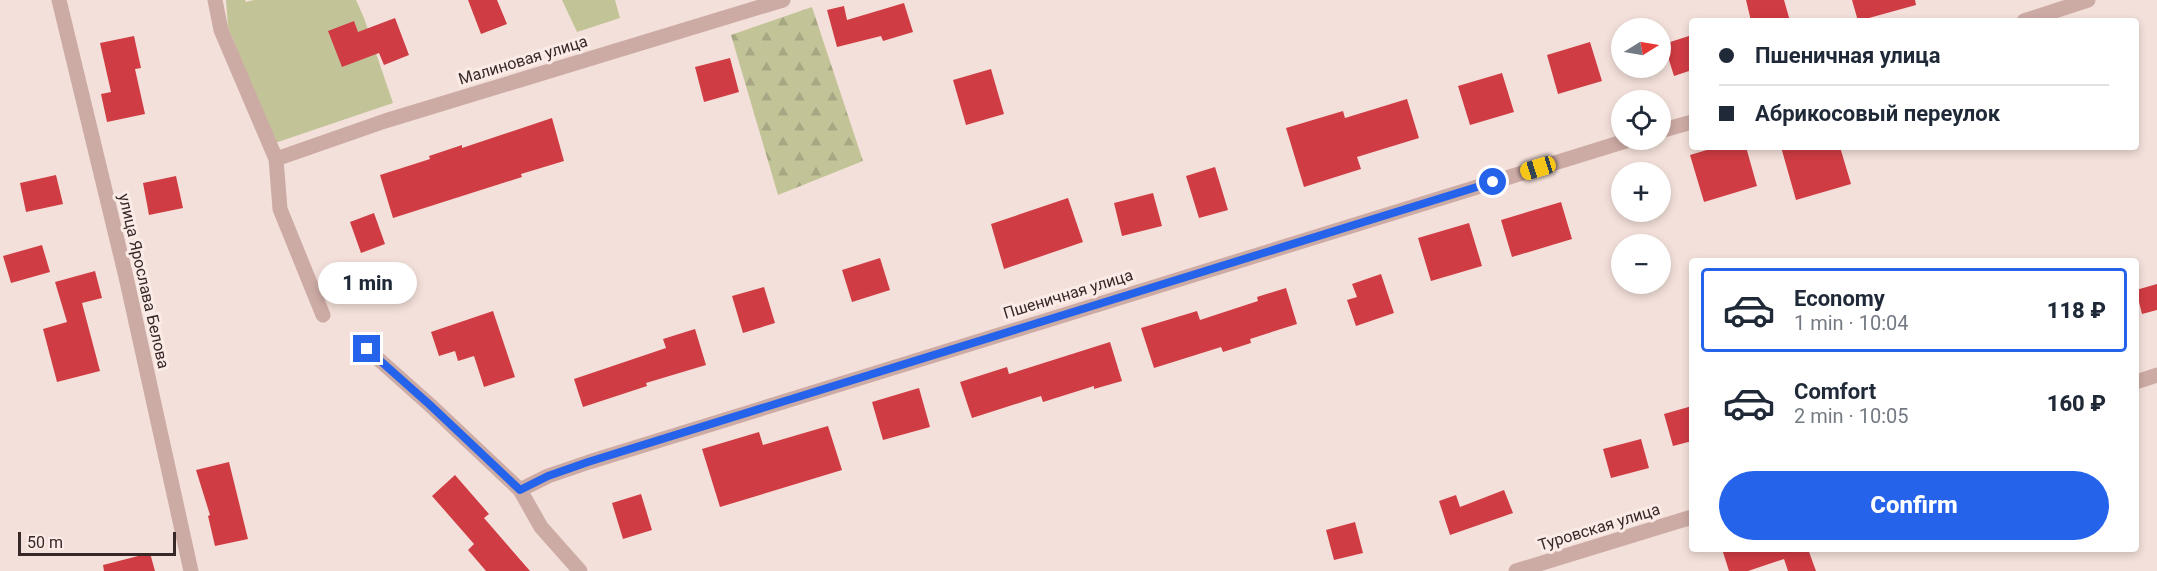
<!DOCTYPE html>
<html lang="en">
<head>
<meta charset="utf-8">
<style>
	body { margin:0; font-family:Roboto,sans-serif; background:#f2f2f3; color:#1f2937; height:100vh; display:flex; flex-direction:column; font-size:22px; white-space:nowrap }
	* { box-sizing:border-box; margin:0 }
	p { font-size:20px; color:#747a83 }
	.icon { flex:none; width:33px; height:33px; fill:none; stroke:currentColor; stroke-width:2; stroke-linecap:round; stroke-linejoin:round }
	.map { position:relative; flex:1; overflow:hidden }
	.panel { position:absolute; left:1689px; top:258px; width:450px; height:294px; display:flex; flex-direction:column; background:#fff; border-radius:6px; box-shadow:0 3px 9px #0003 }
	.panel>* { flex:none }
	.guide { position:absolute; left:1689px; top:18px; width:450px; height:132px; border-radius:6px; box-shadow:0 3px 9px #0003; display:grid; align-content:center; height:132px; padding:0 30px; background:#fff }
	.needle { width:39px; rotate:79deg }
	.controls { position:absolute; left:1611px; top:18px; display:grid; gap:12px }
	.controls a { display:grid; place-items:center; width:60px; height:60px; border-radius:50%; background:#fff; box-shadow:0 3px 9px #0003; font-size:30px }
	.scale { position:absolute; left:18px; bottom:15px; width:158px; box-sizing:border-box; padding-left:6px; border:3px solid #382727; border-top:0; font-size:16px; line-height:21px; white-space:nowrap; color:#382727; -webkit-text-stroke:4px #fbebe6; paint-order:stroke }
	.end { position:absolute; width:27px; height:27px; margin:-14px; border:8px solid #2563eb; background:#fff; box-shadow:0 0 0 3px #fff }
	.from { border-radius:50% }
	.bubble { position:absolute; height:42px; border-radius:21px; background:#fff; box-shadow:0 3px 9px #0003; font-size:20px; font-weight:800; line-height:42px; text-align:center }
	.car { position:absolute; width:18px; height:36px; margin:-18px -9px; border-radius:8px; box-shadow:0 0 4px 2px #0007; background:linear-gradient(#f5c518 24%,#345 0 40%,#f5c518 0 76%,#345 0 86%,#f5c518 0) }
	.guide b { display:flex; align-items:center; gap:21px; height:57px; font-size:22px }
	.guide b+b { border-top:2px solid #e0e1e3 }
	.guide i { width:15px; height:15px; background:#1f2937 }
	ul { padding:10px 0 0; list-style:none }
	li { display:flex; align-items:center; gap:18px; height:84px; margin:0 12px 9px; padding:0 18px; border:3px solid transparent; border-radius:6px }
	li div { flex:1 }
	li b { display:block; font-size:22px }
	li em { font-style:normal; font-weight:800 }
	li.selected { border-color:#2563eb }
	li>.icon { width:54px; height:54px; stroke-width:1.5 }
	.cta { display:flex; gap:12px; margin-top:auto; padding:12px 30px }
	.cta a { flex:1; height:69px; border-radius:36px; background:#2563eb; color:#fff; font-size:24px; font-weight:800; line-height:69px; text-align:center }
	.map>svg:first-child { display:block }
	.green { fill:#c2c498 }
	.forest { fill:url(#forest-firs) }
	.building { fill:#d03c43 }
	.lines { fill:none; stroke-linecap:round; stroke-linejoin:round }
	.minor { stroke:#cdaba5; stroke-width:15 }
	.route { stroke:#2563eb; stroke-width:8 }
	.labels { text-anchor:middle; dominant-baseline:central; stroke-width:6; stroke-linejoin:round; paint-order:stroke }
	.street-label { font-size:16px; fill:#382727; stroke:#fbebe6 }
</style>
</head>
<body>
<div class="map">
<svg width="2157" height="571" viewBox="0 0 2157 571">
	<defs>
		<pattern id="forest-firs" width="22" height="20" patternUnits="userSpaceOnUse" patternTransform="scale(1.5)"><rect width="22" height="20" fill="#c2c498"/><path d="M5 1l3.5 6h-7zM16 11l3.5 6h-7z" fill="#a7a883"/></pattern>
	</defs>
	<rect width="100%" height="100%" fill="#f4e0da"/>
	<path class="green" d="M226,0H245L246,2L254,0H356L364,18L393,103L275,143L228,27Z
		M562,0H615L620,18L577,32Z"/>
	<path class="forest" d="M812,7L863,161L778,195L731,35Z"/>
	<path class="building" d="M468,0H497L507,24L481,34Z
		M1746,0H1784L1790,21H1751Z
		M1852,0H1915L1916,5L1858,21Z
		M904,3L913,32L883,41L881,36L837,47L827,10L844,6L847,20Z
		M395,18L409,55L384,65L379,53L342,67L328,31L354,21L358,32Z
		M1692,35V70L1674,76L1664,44Z
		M134,36L141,68L135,69L145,114L107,122L101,94L111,92L100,43Z
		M1590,42L1602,81L1558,94L1547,55Z
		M730,58L739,92L704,102L695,67Z
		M991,69L1004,114L966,125L953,80Z
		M1502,73L1514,112L1470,125L1458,86Z
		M1407,99L1419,138L1357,157L1361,169L1304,187L1286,128L1343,111L1345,118Z
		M552,118L564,161L521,174L522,177L393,218L380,175L430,159L429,156L462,145V148Z
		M1717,147H1746L1757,186L1704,202L1690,155Z
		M1781,147H1840L1851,184L1796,200Z
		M1215,167L1228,210L1199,218L1186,176Z
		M56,175L63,204L26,212L20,183Z
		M176,176L183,208L149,215L143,183Z
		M1153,193L1162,226L1122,236L1114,203Z
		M1068,198L1083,242L1004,269L991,224Z
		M1561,202L1572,239L1512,257L1501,220Z
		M374,213L385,244L361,253L350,222Z
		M1469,223L1482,266L1431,281L1418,238Z
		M42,245L50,272L11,283L3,256Z
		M880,258L890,290L852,302L842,270Z
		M95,271L102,298L82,303L100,371L57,382L43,329L67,322L55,282Z
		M1381,274L1394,313L1356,326L1347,300L1357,297L1352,284Z
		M2157,284V310L2142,314L2136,290Z
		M764,287L775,323L743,333L732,296Z
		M1286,288L1297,324L1250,339L1251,343L1223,352L1221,347L1154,368L1141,328L1197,311L1200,320L1258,301L1257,297Z
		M493,311L515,377L484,387L474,356L458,361L455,351L439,356L431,332Z
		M695,329L706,365L646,383L647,386L583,407L574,379L666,348L663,339Z
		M1110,342L1122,381L1094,389V386L1043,402L1041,396L972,418L960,382L1007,367L1009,374Z
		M919,388L930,427L883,440L872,402Z
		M1692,406V441L1673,446L1664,414Z
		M828,426L842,470L720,507L702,449L759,432L763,445Z
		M1641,439L1649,468L1611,478L1603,449Z
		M229,462L248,539L215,546L208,516L210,515L196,470Z
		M455,475L489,514L484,518L530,571H486L468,550L474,544L432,496Z
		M1504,490L1513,513L1450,535L1439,501L1456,495L1460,507Z
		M641,494L652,530L623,539L612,503Z
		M1355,522L1363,553L1334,560L1326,530Z
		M1722,549H1808L1816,571H1788L1784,559L1748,571H1729Z
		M150,553L155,571H104L103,565Z"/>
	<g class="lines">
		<path class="minor" d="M59,0L126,277L191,571
			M215,0L221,30L276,159L280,209L323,315
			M2024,21L2088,0
			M1660,131L1692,122
			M276,159L385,121L783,0
			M367,349L430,405L520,490L541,527L580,571
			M2136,382L2157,375
			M520,490L548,476L589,462L1629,140
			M1516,571L1692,517"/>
	</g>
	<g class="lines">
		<path class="route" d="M367,349L430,405L520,490L548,476L588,462L1493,182"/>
	</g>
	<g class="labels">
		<g class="street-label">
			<text transform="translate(523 60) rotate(-17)">Малиновая улица</text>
			<text transform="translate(144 281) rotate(77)">улица Ярослава Белова</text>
			<text transform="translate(1068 294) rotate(-17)">Пшеничная улица</text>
			<text transform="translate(1599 527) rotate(-17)">Туровская улица</text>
		</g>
	</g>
</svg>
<div class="controls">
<a><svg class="needle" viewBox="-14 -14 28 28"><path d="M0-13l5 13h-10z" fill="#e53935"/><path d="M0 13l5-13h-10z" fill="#747a83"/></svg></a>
<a><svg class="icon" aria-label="locate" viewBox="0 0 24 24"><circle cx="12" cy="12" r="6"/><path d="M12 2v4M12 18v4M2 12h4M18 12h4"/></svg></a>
<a>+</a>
<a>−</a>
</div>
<div class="scale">50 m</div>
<i class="end from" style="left:1493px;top:182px"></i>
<i class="end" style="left:367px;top:349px"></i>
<div class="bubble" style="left:318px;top:262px;width:99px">1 min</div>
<i class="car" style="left:1538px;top:168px;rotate:253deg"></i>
<div class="guide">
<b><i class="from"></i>Пшеничная улица</b>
<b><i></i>Абрикосовый переулок</b>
</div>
<section class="panel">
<ul>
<li class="selected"><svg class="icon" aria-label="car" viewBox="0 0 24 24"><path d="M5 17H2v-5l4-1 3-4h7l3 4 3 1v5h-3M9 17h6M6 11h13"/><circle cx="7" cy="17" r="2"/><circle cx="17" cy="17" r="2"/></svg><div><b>Economy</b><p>1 min · 10:04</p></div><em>118 ₽</em></li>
<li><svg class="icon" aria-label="car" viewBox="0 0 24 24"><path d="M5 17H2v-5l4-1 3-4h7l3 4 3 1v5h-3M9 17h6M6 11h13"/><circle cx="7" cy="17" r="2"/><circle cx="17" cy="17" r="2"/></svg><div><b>Comfort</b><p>2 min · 10:05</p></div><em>160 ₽</em></li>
</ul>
<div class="cta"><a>Confirm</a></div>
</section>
</div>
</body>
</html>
